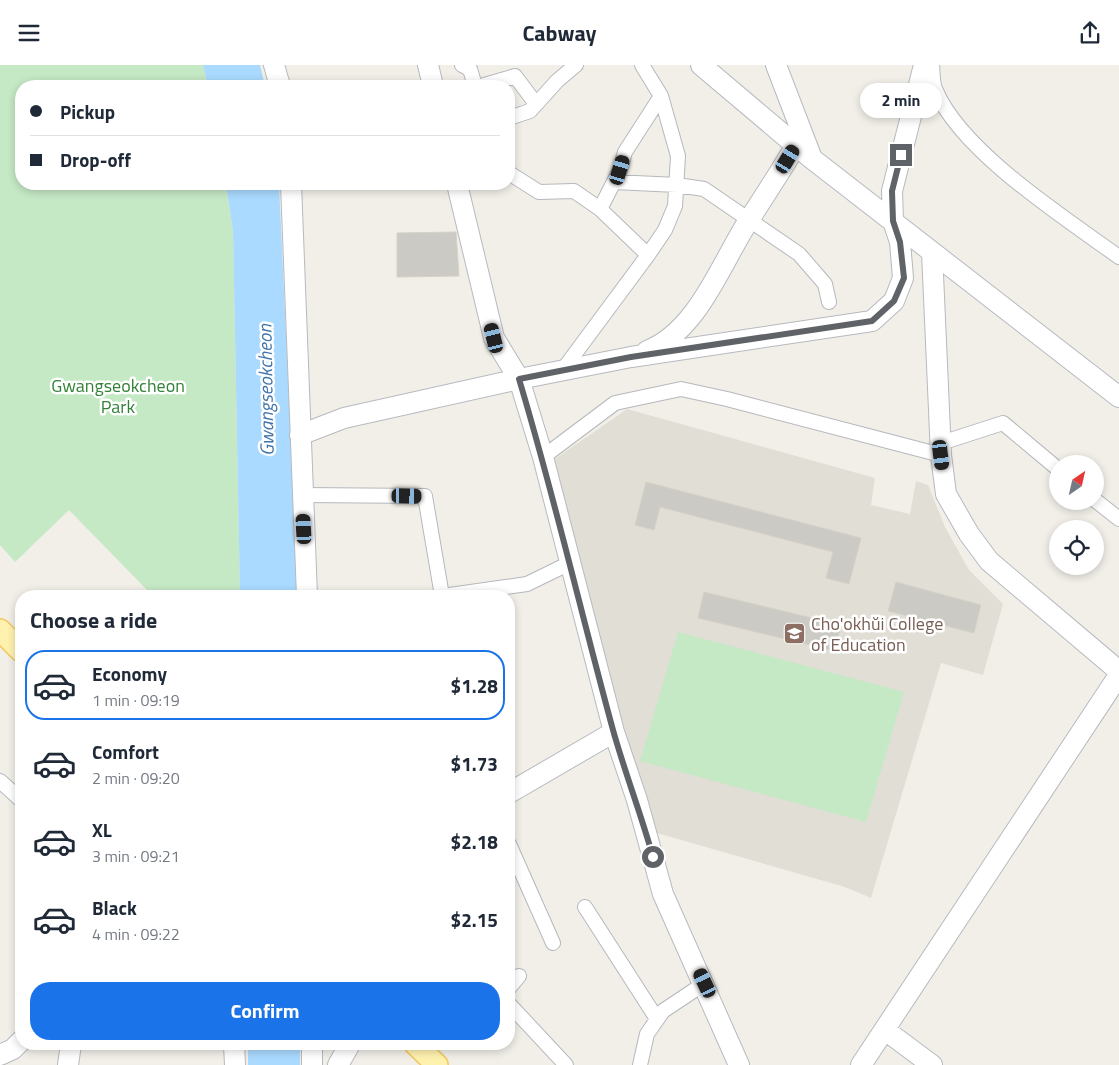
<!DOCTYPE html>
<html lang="en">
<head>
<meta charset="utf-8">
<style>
	body { margin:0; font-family:"Titillium Web",sans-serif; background:#f6f6f7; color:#1f2937; height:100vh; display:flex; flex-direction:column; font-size:19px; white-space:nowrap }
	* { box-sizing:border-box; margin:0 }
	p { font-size:16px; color:#747a83 }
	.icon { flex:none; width:28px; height:28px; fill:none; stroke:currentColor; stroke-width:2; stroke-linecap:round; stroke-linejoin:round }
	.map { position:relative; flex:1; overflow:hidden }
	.sheet { position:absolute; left:15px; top:525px; width:500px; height:460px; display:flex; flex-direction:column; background:#fff; border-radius:20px; box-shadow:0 2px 8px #0003 }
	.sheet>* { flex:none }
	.top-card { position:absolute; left:15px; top:15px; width:500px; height:110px; border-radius:20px; box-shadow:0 2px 8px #0003; display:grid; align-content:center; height:110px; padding:0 15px; background:#fff }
	.needle { width:32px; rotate:34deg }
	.controls { position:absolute; left:1049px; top:390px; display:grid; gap:10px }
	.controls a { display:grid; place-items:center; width:55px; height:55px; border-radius:50%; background:#fff; box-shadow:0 2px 8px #0003; font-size:25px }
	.end { position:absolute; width:22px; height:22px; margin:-11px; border:6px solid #5f6368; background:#fff; box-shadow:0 0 0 2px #fff }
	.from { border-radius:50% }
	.bubble { position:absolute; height:35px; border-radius:18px; background:#fff; box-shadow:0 2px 8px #0003; font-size:16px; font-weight:700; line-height:35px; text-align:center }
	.car { position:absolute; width:15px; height:30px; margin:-15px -8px; border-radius:6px; box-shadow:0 0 4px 1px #0007; background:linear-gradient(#222 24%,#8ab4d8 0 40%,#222 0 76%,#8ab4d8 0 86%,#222 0) }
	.top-card b { display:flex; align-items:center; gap:18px; height:48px; font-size:19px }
	.top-card b+b { border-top:1px solid #e0e1e3 }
	.top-card i { width:12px; height:12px; background:#1f2937 }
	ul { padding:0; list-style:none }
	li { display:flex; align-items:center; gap:15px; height:70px; margin:0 10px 8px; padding:0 5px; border:2px solid transparent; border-radius:20px }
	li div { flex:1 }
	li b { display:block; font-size:19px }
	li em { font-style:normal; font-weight:700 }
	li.selected { border-color:#1a73e8 }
	li>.icon { width:45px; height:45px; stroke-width:1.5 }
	h2 { padding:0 15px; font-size:22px; line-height:60px }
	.primary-button { display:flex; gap:10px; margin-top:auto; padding:10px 15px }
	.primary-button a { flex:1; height:58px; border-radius:20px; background:#1a73e8; color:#fff; font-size:20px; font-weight:700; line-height:58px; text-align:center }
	header { display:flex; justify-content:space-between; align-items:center; height:65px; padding:0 15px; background:#fff; font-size:22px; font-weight:700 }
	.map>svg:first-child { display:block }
	.education { fill:#e1ded6 }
	.green { fill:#c5e8c5 }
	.water { fill:#aadaff }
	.building { fill:#cccac5; stroke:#d6d1c6 }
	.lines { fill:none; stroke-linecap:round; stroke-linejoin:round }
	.street-casing { stroke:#b5b8bc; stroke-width:16 }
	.secondary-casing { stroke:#b6babf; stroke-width:22 }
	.primary-casing { stroke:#f2c960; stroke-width:24 }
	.street { stroke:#fff; stroke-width:14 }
	.secondary { stroke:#fff; stroke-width:20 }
	.primary { stroke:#fff2af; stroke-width:21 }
	.route { stroke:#5f6368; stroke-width:6 }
	.labels { text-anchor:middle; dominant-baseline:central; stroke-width:5; stroke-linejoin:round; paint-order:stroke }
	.park-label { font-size:18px; fill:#348238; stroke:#fff }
	.education-label { font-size:18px; fill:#785e54; stroke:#fff; text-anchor:start }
	.water-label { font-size:19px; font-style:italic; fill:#4174aa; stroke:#fff }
</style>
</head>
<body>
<header><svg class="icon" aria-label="menu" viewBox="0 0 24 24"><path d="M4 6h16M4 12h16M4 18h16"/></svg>Cabway<svg class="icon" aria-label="share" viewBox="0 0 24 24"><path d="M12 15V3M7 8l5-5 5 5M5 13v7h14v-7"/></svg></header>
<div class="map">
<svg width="1119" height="1000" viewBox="0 0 1119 1000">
	<rect width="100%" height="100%" fill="#f1efe8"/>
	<path class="education" d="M627,344L875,413L871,440L910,449L916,416L928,420L945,462L969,505L1003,539L983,610L941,598L871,833L845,822L657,768L607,619L552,396Z"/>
	<path class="green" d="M0,0H203L208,21H21V119H226L233,166L240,531H153L69,445L15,497L0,480Z
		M678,567L904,627L866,757L640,696Z"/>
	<path class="water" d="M203,0H260L265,21H208Z
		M226,119H279L298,531H240L233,166Z
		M248,979H300V1000H248Z"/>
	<path class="building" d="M456,167L459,211L397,212V168Z
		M646,417L861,473L849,519L826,513L833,487L660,442L654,465L635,460Z
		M896,517L981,540L974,568L888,546Z
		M704,527L841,560L835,586L698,553Z"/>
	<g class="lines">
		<defs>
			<path id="street" d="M462,0L470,4L475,21
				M932,0C933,8 932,19 936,26C962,87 1065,153 1119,192
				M481,21L515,11L536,39
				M509,53L530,46L557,16L576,0
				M509,108L539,127L574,126L600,144L648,190
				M614,117L677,120L704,124L799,189L825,219L829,237
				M600,144L620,105L625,87L661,31
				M562,306L648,190L665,165L675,141L678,91L661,31L642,0
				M941,378L1003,358L1058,404
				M543,392L615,338L681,324L727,334L941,390
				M302,430L425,431L442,531
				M1095,435L1119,454
				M443,531L527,519L570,498
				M0,716L21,735
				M509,779L553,878
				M585,842L657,954
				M509,923L519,911
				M509,939L566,1000
				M640,1000L647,969L663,946L705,918"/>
			<path id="secondary" d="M274,0L280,21
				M428,0L433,21
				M701,0L811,93L1119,332
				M776,0L811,91
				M291,119L307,531
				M457,119L494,273L519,314L543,392L614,667L637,735L663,829L739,1000
				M932,187L941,390L946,429L969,469L989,496L1119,606
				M647,286C698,266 721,198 749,155C765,130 781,106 796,80
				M300,370L344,353L519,314L631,292L872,256L894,236L903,213L900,177L893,156L892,126L924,0
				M509,728L614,667
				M885,965L932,1000
				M234,979L235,1000
				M0,990L13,984L21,976
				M68,1000L71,979
				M312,1000V979
				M338,1000L350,979
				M861,1000L1119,610"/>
			<path id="primary" d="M0,565L21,586
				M415,979L437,1000"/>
		</defs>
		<use href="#street" class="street-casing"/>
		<use href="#secondary" class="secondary-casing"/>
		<use href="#primary" class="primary-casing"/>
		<use href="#street" class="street"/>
		<use href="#secondary" class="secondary"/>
		<use href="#primary" class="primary"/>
	</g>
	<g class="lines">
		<path class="route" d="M653,792C641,749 625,708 613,665C581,548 554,430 519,314L631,292L872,256L894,236L904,213L900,177L893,156L892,126L901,90"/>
	</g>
	<defs>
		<symbol id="university-square" viewBox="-11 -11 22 22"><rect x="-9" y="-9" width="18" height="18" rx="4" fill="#8d6e63" stroke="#fff"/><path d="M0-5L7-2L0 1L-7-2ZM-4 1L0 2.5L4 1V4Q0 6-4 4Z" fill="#fff"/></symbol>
	</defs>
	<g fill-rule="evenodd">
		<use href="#university-square" x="782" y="556" width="25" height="25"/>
	</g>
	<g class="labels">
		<g class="park-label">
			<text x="118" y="320">Gwangseokcheon<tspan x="118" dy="21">Park</tspan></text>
		</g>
		<g class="education-label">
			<text x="811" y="558">Cho'okhŭi College<tspan x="811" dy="21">of Education</tspan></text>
		</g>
		<g class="water-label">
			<text transform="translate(265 325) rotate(-91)">Gwangseokcheon</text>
		</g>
	</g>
</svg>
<div class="controls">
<a><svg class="needle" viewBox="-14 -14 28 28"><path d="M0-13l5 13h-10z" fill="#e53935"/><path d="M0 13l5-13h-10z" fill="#747a83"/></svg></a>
<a><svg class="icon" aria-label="locate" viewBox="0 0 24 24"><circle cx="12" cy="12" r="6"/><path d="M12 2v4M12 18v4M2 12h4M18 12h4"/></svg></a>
</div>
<i class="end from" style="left:653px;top:792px"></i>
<i class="end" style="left:901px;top:90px"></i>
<div class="bubble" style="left:860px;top:18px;width:82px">2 min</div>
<i class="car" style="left:788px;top:94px;rotate:31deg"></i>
<i class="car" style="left:620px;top:105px;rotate:17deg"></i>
<i class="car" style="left:494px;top:273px;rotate:346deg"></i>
<i class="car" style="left:941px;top:390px;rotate:173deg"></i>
<i class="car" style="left:407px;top:431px;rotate:91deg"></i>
<i class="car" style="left:304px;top:464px;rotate:357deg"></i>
<i class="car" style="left:705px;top:918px;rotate:335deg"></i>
<div class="top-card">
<b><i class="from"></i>Pickup</b>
<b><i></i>Drop-off</b>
</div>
<section class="sheet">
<h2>Choose a ride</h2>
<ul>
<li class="selected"><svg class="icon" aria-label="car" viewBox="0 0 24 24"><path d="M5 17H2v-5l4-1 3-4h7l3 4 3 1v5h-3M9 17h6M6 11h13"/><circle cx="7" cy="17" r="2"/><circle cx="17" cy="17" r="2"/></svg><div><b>Economy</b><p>1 min · 09:19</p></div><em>$1.28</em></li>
<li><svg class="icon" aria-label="car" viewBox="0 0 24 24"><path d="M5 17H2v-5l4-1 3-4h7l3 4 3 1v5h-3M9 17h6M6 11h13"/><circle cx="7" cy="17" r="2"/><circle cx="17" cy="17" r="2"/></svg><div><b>Comfort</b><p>2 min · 09:20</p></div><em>$1.73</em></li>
<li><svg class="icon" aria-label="car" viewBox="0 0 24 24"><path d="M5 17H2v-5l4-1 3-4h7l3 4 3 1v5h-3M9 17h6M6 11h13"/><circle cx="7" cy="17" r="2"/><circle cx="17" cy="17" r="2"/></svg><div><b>XL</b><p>3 min · 09:21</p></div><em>$2.18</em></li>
<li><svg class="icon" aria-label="car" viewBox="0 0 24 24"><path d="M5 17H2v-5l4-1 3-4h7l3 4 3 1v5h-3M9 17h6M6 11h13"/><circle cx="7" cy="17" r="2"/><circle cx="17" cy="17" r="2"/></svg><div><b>Black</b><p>4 min · 09:22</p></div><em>$2.15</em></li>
</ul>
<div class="primary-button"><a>Confirm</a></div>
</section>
</div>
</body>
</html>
